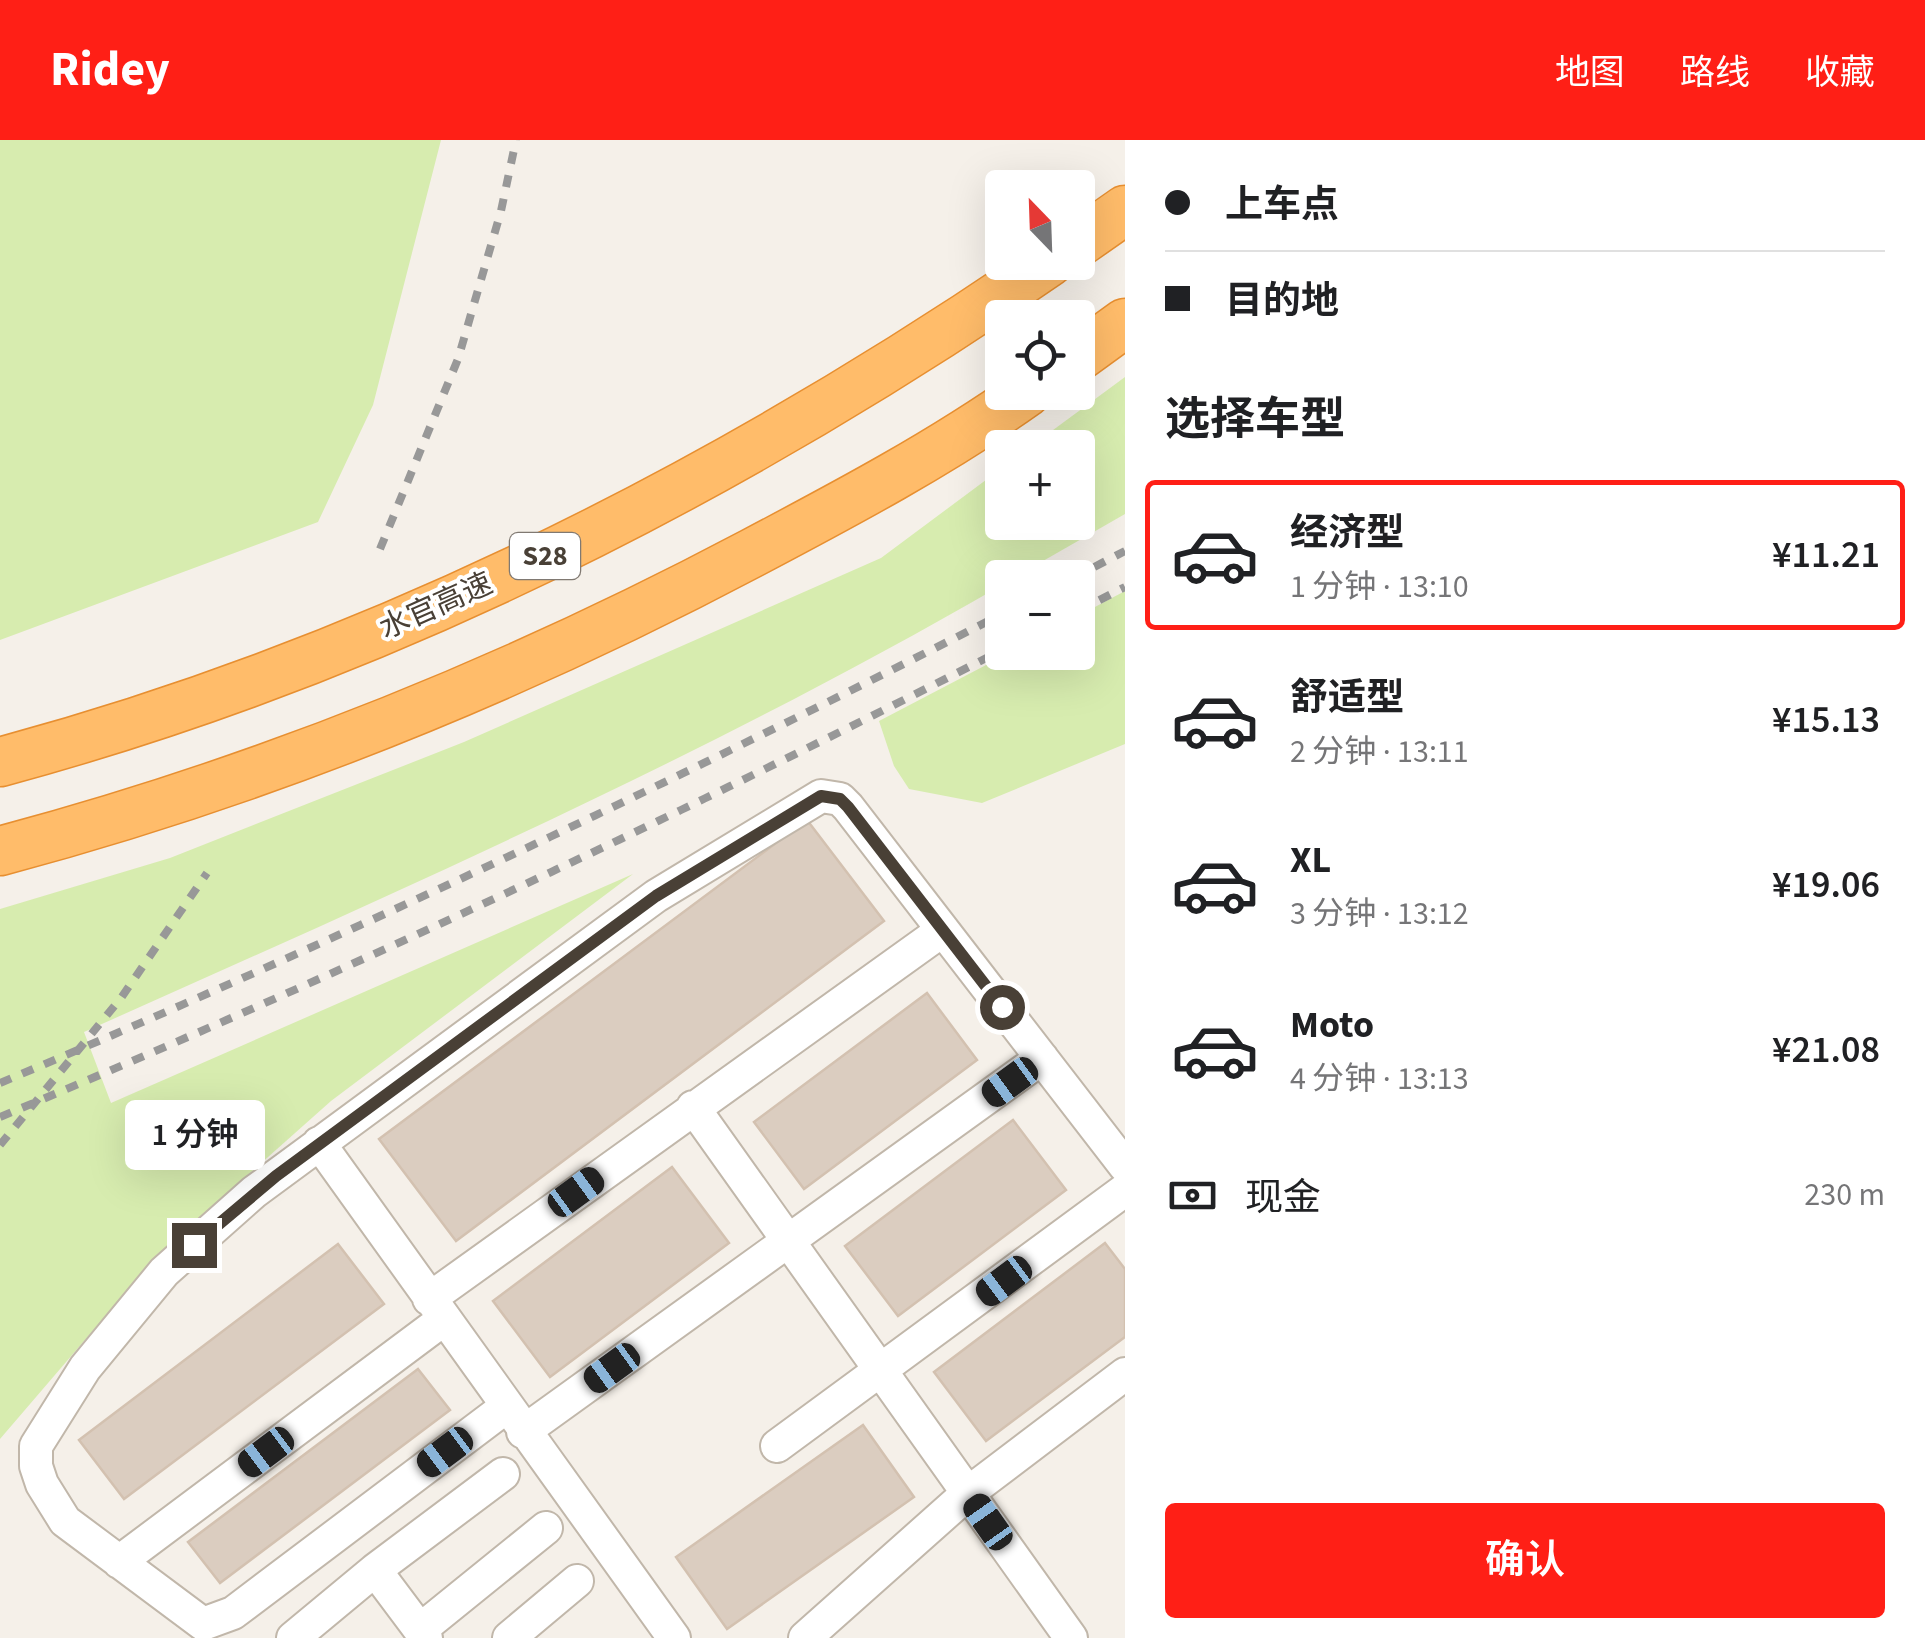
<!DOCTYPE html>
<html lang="zh">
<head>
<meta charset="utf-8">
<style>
	body { margin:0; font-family:"Source Sans 3","Noto Sans SC",sans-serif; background:#f6f6f6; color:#202124; height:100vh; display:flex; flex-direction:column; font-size:38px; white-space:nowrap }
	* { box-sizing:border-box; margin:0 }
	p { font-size:32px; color:#757577 }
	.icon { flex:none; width:55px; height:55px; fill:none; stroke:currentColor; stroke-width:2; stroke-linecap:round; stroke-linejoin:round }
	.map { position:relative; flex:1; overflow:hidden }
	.side { display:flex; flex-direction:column; background:#fff; width:800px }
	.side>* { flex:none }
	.top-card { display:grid; align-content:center; height:220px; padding:0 40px; background:#fff }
	.needle { width:65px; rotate:337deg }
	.controls { position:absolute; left:985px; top:30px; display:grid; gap:20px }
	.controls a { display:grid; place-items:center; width:110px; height:110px; border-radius:10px; background:#fff; box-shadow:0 10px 40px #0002; font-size:50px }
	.end { position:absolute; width:45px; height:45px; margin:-22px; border:12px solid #494036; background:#fff; box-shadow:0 0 0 5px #fff }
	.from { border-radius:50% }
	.bubble { position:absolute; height:70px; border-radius:10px; background:#fff; box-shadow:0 10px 40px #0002; font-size:32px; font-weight:600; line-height:70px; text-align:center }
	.car { position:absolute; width:30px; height:60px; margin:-30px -15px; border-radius:12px; box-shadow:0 0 8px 2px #0007; background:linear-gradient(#222 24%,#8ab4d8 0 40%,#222 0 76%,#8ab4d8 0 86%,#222 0) }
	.top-card b { display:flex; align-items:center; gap:35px; height:95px; font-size:38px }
	.top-card b+b { border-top:2px solid #e0e0e0 }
	.top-card i { width:25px; height:25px; background:#202124 }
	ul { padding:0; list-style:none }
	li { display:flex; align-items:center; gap:30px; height:150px; margin:0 20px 15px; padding:0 20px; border:5px solid transparent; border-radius:10px }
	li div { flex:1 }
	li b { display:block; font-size:38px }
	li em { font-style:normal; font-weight:600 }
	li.selected { border-color:#ff1f16 }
	li>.icon { width:90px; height:90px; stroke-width:1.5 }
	h2 { padding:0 40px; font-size:45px; line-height:120px }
	.pay { display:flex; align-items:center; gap:25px; height:110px; padding:0 40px; font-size:38px }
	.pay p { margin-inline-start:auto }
	.cta { display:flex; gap:20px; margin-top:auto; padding:20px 40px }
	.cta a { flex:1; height:115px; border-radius:10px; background:#ff1f16; color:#fff; font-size:40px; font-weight:600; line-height:115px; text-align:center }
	header { display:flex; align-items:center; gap:60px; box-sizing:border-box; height:140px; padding:0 50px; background:#ff1f16; color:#fff }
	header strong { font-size:48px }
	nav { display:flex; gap:55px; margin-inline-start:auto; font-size:35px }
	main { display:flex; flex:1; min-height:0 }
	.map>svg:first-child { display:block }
	.green { fill:#d7ecaf }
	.building { fill:#dbcdc0; stroke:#d3c1b0; stroke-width:2.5 }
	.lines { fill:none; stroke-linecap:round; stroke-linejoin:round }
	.minor-casing { stroke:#c1b7aa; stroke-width:36 }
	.highway-casing { stroke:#e78f31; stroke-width:51 }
	.minor { stroke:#fff; stroke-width:32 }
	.highway { stroke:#ffbc6a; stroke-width:48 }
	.rail { stroke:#989898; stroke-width:8; stroke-dasharray:12 12; stroke-linecap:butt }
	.route { stroke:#494036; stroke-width:12 }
	.labels { text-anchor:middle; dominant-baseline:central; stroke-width:8; stroke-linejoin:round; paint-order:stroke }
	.shield { fill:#fff; stroke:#807972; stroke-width:2.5 }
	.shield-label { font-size:28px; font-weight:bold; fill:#494036 }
	.street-label { font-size:30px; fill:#494036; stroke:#fff }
</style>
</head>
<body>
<header>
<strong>Ridey</strong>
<nav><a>地图</a><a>路线</a><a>收藏</a></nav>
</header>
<main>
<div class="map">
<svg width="1125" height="1498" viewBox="0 0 1125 1498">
	<rect width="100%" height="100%" fill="#f5f0e9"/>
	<path class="green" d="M0,0H441L373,265L318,382L0,500Z
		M1125,237V374L1015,437L1002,438V445C707,616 395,753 84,892L111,963L633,734L331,961L157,1116L0,1299V769L170,718L464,602L881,418L1002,328V382H1078V308L1030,307Z
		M1125,451V604L982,663L909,649L894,626L879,581L1009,513L1078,512V476Z"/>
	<path class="building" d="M807,680L884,781L456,1101L379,999Z
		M927,853L977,920L804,1049L754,982Z
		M1013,980L1066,1050L898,1176L845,1106Z
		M672,1027L729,1103L550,1237L493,1161Z
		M1105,1103L1125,1129V1197L986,1301L934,1232Z
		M338,1104L384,1164L124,1359L79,1300Z
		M418,1229L450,1270L220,1443L188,1402Z
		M863,1285L914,1357L727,1489L676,1417Z"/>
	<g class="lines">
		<defs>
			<path id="minor" d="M693,967L1071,1498
				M319,1003L674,1498
				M429,1159L943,790
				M506,1267L233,1473L203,1484L65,1381L42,1344L36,1326V1306L85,1228L164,1132L254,1052L656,756L821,656L840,659L848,667L1125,1026
				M523,1292L1042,918
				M777,1306L1125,1050
				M119,1422L444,1179
				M375,1430L503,1334
				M420,1490L546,1388
				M293,1498L375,1430L426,1498
				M509,1498L577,1441
				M805,1498L968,1353L1125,1234"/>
			<path id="highway" d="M1078,103L1125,70
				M1078,217L1125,183
				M0,622C376,521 728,342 1049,122
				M0,711C263,641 512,540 752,413C845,364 941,313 1027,252"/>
		</defs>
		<use href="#minor" class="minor-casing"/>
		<use href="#highway" class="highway-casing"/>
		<use href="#minor" class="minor"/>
		<use href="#highway" class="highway"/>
		<path class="rail" d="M380,409L458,219L501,71L516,0
			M1073,438L1125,411
			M1078,471L1125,447
			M0,943C340,800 674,642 1002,474
			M0,977C341,835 674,678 1002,510
			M0,1005L121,858L207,733"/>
	</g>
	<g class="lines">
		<path class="route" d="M194,1105L276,1036L656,756L821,656L840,659L848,667L1002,867"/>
	</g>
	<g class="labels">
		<rect class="shield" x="510" y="393" width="70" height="46" rx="8"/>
		<g class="shield-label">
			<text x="545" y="416">S28</text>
		</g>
		<g class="street-label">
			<text transform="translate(436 466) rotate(-24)">水官高速</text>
		</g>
	</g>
</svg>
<div class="controls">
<a><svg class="needle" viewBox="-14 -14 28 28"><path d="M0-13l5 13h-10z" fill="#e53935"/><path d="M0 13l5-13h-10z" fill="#757577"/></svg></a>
<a><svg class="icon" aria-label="locate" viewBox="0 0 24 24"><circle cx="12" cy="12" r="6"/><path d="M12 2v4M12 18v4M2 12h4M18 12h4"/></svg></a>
<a>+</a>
<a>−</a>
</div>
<i class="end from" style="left:1002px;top:867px"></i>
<i class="end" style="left:194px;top:1105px"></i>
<div class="bubble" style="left:125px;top:960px;width:140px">1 分钟</div>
<i class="car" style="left:1010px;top:942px;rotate:234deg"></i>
<i class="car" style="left:576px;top:1052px;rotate:54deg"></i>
<i class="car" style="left:1004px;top:1141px;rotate:233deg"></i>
<i class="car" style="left:612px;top:1228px;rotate:234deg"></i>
<i class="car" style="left:266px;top:1312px;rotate:233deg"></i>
<i class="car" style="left:445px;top:1312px;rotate:233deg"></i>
<i class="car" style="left:988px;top:1382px;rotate:325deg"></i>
</div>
<section class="side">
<div class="top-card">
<b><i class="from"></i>上车点</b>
<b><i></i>目的地</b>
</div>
<h2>选择车型</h2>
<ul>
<li class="selected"><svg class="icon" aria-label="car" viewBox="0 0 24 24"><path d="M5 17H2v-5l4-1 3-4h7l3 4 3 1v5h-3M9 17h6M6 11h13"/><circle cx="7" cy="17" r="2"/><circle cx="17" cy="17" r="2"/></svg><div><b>经济型</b><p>1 分钟 · 13:10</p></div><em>¥11.21</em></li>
<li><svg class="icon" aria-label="car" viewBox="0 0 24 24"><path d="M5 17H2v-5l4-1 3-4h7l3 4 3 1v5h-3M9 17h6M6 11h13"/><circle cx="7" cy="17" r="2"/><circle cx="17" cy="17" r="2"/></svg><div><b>舒适型</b><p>2 分钟 · 13:11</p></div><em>¥15.13</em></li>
<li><svg class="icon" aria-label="car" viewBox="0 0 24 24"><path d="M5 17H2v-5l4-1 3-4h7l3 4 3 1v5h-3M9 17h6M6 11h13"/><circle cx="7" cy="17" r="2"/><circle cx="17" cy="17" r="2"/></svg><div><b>XL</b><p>3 分钟 · 13:12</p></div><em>¥19.06</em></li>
<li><svg class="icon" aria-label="car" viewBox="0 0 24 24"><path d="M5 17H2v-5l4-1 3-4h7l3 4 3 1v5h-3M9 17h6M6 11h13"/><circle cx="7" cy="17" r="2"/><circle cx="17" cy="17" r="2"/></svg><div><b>Moto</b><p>4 分钟 · 13:13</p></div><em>¥21.08</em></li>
</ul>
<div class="pay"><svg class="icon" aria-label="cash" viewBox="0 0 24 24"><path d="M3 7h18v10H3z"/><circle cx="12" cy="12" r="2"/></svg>现金<p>230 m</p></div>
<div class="cta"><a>确认</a></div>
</section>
</main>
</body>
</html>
